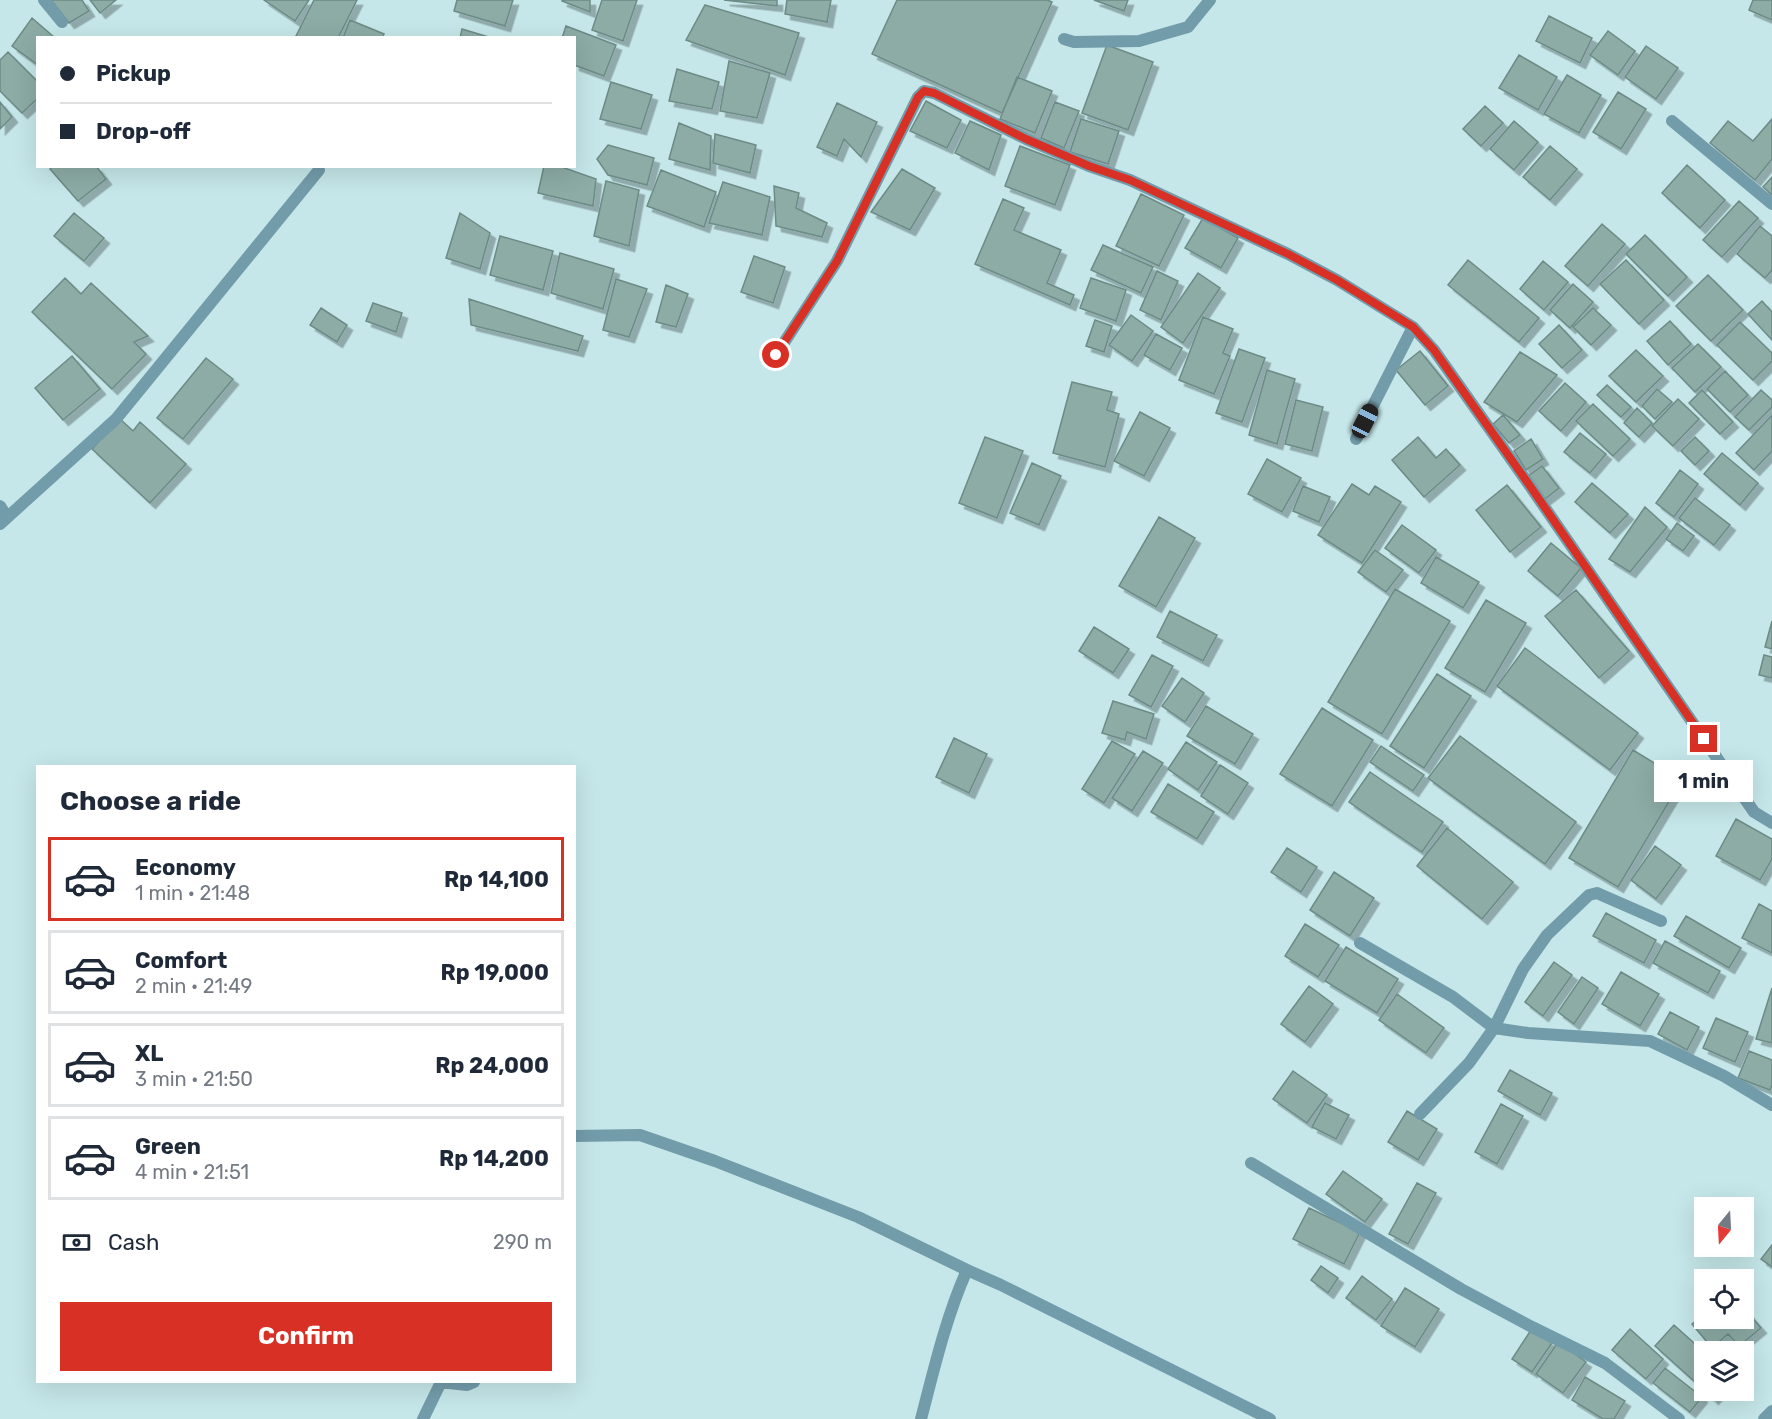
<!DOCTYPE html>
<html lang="en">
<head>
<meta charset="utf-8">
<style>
	body { margin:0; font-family:Rubik,sans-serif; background:#f2f2f3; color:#1f2937; height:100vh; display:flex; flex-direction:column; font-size:22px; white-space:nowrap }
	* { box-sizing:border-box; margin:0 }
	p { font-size:20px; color:#747a83 }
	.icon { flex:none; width:33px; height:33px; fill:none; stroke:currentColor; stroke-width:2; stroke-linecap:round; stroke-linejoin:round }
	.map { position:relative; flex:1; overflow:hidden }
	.panel { position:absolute; left:36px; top:765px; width:540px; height:618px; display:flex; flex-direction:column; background:#fff; border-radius:0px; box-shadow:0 6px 24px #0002 }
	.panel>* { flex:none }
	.guide { position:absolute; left:36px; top:36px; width:540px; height:132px; border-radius:0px; box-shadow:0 6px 24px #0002; display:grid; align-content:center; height:132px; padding:0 24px; background:#fff }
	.needle { width:39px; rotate:198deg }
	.controls { position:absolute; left:1694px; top:1197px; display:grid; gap:12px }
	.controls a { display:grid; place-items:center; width:60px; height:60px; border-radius:0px; background:#fff; box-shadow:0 6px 24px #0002; font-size:30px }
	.end { position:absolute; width:27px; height:27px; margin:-14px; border:8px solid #d93025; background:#fff; box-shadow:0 0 0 3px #fff }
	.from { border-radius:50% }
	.bubble { position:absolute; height:42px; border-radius:0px; background:#fff; box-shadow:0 6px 24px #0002; font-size:20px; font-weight:700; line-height:42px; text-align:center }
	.car { position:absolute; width:18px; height:36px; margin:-18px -9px; border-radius:8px; box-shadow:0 0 4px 2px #0007; background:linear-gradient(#222 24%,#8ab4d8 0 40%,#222 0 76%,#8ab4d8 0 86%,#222 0) }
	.guide b { display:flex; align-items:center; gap:21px; height:57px; font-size:22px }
	.guide b+b { border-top:2px solid #e0e1e3 }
	.guide i { width:15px; height:15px; background:#1f2937 }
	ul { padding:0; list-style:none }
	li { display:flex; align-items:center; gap:18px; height:84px; margin:0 12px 9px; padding:0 12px; border:3px solid #e0e1e3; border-radius:0px }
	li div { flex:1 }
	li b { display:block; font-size:22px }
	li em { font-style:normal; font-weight:700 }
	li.active { border-color:#d93025 }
	li>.icon { width:54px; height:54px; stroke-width:1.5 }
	h2 { padding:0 24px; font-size:27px; line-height:72px }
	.pay { display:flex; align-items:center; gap:15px; height:66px; padding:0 24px; font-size:22px }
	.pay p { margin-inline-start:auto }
	.primary-button { display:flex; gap:12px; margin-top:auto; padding:12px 24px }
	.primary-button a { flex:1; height:69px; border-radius:0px; background:#d93025; color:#fff; font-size:24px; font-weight:700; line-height:69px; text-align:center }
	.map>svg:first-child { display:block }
	.building { fill:#8daca6; stroke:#6d8b86; stroke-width:1.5; filter:url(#shadow) }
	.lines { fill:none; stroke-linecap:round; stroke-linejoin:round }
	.street { stroke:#739caa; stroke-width:12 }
	.route { stroke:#d93025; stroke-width:8 }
</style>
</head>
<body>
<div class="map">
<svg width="1772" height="1419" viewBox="0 0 1772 1419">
	<defs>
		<filter id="shadow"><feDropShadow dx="5.5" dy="5.5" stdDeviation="0" flood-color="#0004"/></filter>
	</defs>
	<rect width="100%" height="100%" fill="#c5e7e9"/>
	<path class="building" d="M51,0H82L89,11L69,23Z
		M90,0H116L100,13Z
		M264,0H309L295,21Z
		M314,0H357L338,38H295Z
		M457,0H513L505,26L454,11Z
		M562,0H590V12L562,1Z
		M602,0H637L623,41L592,30Z
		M724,0H777V6Z
		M787,0H831L827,22L785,14Z
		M897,0H1047L1052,2L1002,113L872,54Z
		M1094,0H1128L1124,11Z
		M1753,0H1772V20L1749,10Z
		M705,5L799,33L785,75L686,40Z
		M1549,16L1592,38L1580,63L1536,41Z
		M32,18L55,38H38V65L12,46Z
		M350,20L384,34L382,38H343Z
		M566,26L616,45L604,76L574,65V38H562Z
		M462,29L492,38H460Z
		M1608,31L1635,51L1618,75L1590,55Z
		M1107,45L1153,62L1128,130L1082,113Z
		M1646,46L1678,68L1656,99L1625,77Z
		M8,52L38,82V98L22,113L0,91V60Z
		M1519,55L1557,77L1538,110L1499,88Z
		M729,61L770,73L757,118L720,111Z
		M677,69L719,82L712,109L669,101Z
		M1567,75L1601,95L1579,133L1544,114Z
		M1017,77L1052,91L1035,133L1000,119Z
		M611,82L652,95L641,129L600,119Z
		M1618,92L1646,109L1621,149L1593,132Z
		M926,101L961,120L947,148L910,131Z
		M0,102L12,117L0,129Z
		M1055,102L1079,111L1064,148L1041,138Z
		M837,103L877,122L861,157L844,139L837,156L817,147Z
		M1485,106L1503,123L1481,146L1463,129Z
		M1081,119L1119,131L1108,164L1070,152Z
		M1772,119V159L1755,180L1710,143L1728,121L1753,141Z
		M970,121L1001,135L989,170L955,153Z
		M1514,121L1538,142L1514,170L1490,149Z
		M679,123L711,136L710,170L669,159Z
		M715,134L756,145L750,173L713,163Z
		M608,145L654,158L647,185L608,175L597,159Z
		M1020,146L1070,165L1055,205L1005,186Z
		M1550,146L1577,169L1550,200L1523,177Z
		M1687,165L1725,200L1700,228L1662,193Z
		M53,166H96L106,179L78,201L50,169Z
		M544,166H559L596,179L593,206L538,193Z
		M902,169L935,188L910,230L871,212Z
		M661,170L716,192L704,227L647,206Z
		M1772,177V195L1763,187Z
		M606,181L639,190L629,246L594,236Z
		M723,182L770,197L762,235L709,223Z
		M774,186L799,193L796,208L827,223L822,237L776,226Z
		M1141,194L1184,215L1159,266L1116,246Z
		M1003,199L1024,208L1014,230L1061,250L1047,283L1074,295L1070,305L975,264Z
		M1739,201L1758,218L1722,257L1703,240Z
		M74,213L104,238L84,261L54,236Z
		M460,213L490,233L480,269L446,258Z
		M1203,218L1238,238L1221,268L1185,248Z
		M1602,224L1625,244L1588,286L1565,266Z
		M1760,226L1772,236V270L1765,278L1737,254Z
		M1645,235L1687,277L1668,296L1626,254Z
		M500,236L553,251L543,290L490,275Z
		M1103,245L1153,267L1141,293L1091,270Z
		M560,253L614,269L603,309L551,293Z
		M754,256L785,267L773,303L741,292Z
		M1468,260L1539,318L1519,342L1448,285Z
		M1626,260L1664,300L1639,324L1600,284Z
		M1543,261L1568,282L1544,310L1520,289Z
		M1157,271L1178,281L1161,320L1140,310Z
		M1198,273L1220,288L1183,343L1161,327Z
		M1708,275L1743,310L1711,341L1676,306Z
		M65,278L81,294L91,283L148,336L134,342L146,354L112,389L32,312Z
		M1091,278L1126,290L1116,321L1080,308Z
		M616,279L647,289L629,337L603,330Z
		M1573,284L1593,302L1570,328L1550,310Z
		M666,285L688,294L676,327L656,322Z
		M469,299L583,336L578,351L471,325Z
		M1762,301L1772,312V340L1748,314Z
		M373,303L402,313L396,332L366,321Z
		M321,308L347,325L337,342L310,325Z
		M1593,308L1611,325L1591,345L1573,327Z
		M1131,315L1153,331L1132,361L1109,345Z
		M1203,317L1233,329L1223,353L1230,356L1214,394L1179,380Z
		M1095,320L1112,326L1104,352L1086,346Z
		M1670,321L1691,344L1668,365L1647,341Z
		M1740,322L1772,353V361L1753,380L1717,345Z
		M1559,325L1582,350L1562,368L1539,344Z
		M1156,334L1182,348L1170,370L1144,355Z
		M1698,344L1721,367L1695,392L1672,368Z
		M1239,349L1265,358L1242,422L1216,413Z
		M1636,350L1663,376L1636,402L1609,376Z
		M1420,351L1448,386L1425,405L1396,370Z
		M1520,352L1557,375L1517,422L1484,402Z
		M72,356L100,389L63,420L35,388Z
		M206,358L233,379L183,439L157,418Z
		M1267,370L1295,379L1277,444L1249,435Z
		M1725,371L1748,395L1730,412L1707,389Z
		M1072,382L1112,392L1107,410L1119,414L1105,467L1053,453Z
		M1565,383L1586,402L1561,431L1539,411Z
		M1607,385L1631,407L1621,417L1597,395Z
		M1657,389L1672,402L1655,419L1642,406Z
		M1702,390L1733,422L1720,434L1689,403Z
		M1761,390L1772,400V407L1749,430L1735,417Z
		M1678,399L1699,419L1673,446L1652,426Z
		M1296,400L1323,407L1312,451L1285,444Z
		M1593,404L1630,439L1613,456L1576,421Z
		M1637,408L1652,423L1639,437L1624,423Z
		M1140,412L1170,428L1144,476L1114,461Z
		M1503,415L1520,435L1509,443L1493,424Z
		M1772,415V451L1754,470L1736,453Z
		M120,419L133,431L140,422L186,464L150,503L92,449Z
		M1580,433L1606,454L1590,473L1564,452Z
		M985,437L1023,451L997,518L959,503Z
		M1418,437L1436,458L1446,449L1460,465L1424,497L1392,460Z
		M1695,437L1709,451L1695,465L1681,451Z
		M1531,439L1543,459L1526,470L1514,451Z
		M1722,453L1758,483L1740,505L1704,474Z
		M1267,459L1301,478L1282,512L1248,494Z
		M1032,463L1061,476L1039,525L1010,513Z
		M1542,466L1559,488L1545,499L1528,476Z
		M1680,470L1698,484L1674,517L1656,503Z
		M1592,483L1628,514L1610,533L1575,502Z
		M1352,484L1369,495L1375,486L1401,502L1362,563L1318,535Z
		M1507,485L1541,527L1510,552L1476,510Z
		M1303,486L1330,497L1319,522L1293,511Z
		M1695,498L1730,525L1714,545L1679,518Z
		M1645,507L1667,527L1630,572L1609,559Z
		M1159,517L1195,538L1156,607L1119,586Z
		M1677,523L1694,536L1683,551L1666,539Z
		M1402,525L1436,550L1419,573L1385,548Z
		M1551,543L1581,568L1558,596L1528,571Z
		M1375,550L1403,570L1386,592L1358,572Z
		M1436,557L1479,582L1463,608L1421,583Z
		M1395,589L1450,621L1382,734L1328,702Z
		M1576,590L1629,651L1599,678L1545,616Z
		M1486,600L1526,623L1485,692L1445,668Z
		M1170,611L1217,635L1203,661L1157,637Z
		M1772,621V649L1765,647Z
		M1094,627L1129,649L1113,673L1079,651Z
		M1525,648L1638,733L1610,770L1497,686Z
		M1152,655L1173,666L1151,707L1129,695Z
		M1764,655L1772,657V678L1759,675Z
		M1437,674L1471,696L1424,768L1390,746Z
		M1182,678L1204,693L1185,722L1162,706Z
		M1113,701L1154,714L1146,739L1127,732L1125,740L1102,733Z
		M1206,706L1253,734L1235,764L1187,736Z
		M1322,708L1373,740L1332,806L1280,774Z
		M1460,736L1576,822L1545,864L1428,778Z
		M954,738L987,754L969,793L936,777Z
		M1112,741L1135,754L1104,803L1082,789Z
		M1186,742L1217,762L1198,790L1168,769Z
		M1381,746L1424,775L1413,791L1370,762Z
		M1633,750L1682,780L1618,887L1569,858Z
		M1143,751L1163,763L1132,811L1112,798Z
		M1220,765L1248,783L1228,814L1201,796Z
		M1370,772L1443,822L1422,852L1349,802Z
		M1168,784L1214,812L1197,839L1151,812Z
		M1736,819L1772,839V859L1760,880L1716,856Z
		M1447,828L1513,882L1482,919L1417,866Z
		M1655,846L1681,865L1656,899L1631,880Z
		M1287,848L1317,867L1301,892L1271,872Z
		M1334,872L1374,898L1350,936L1310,910Z
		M1759,904L1772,911V953L1742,938Z
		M1606,913L1656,940L1644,963L1593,936Z
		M1686,916L1741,948L1729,968L1674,936Z
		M1305,924L1339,945L1318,977L1285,956Z
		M1665,941L1720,971L1708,993L1653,963Z
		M1346,947L1398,979L1377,1013L1325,981Z
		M1554,962L1572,975L1543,1016L1525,1002Z
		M1621,972L1659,994L1640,1026L1602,1004Z
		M1582,977L1598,988L1574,1024L1558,1012Z
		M1309,986L1333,1004L1305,1042L1281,1024Z
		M1772,988V1043L1756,1039Z
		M1397,994L1444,1028L1426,1053L1379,1020Z
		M1670,1012L1699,1027L1687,1050L1658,1034Z
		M1716,1018L1748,1032L1735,1062L1703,1048Z
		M1749,1051L1772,1060V1085L1770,1090L1738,1078Z
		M1510,1070L1552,1093L1540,1115L1498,1091Z
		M1293,1071L1327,1095L1307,1123L1273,1099Z
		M1325,1103L1349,1115L1336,1139L1312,1127Z
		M1501,1104L1523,1116L1497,1164L1475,1152Z
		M1407,1111L1437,1129L1418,1160L1388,1142Z
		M1343,1171L1382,1199L1365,1222L1326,1194Z
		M1417,1183L1436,1193L1408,1244L1389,1234Z
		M1309,1208L1360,1232L1344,1264L1293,1239Z
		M1772,1245V1267L1761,1259Z
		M1321,1266L1338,1278L1328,1293L1311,1280Z
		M1362,1276L1392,1299L1376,1320L1346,1298Z
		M1405,1288L1439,1309L1415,1347L1381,1326Z
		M1743,1307L1761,1328L1739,1346L1728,1334L1712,1348L1692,1324L1704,1314V1318H1743Z
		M1674,1325L1704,1352V1390L1655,1346Z
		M1630,1329L1663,1359L1646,1379L1612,1350Z
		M1531,1330L1552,1343L1532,1372L1512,1359Z
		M1558,1342L1586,1362L1563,1393L1536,1374Z
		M1665,1368L1702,1397L1690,1412L1653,1383Z
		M1585,1377L1625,1401L1614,1419H1603L1572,1400Z
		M1704,1390H1721L1713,1399Z"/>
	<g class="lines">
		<path class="street" d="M44,0L62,22
			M1064,39L1074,42L1139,41L1188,27L1210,0
			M1672,121L1772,204
			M776,355L837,261L918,97L924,91L934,93L1026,139L1089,166L1130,180L1288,254L1337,280L1413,327L1434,350L1530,486L1754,812L1772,823
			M1356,439L1413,327
			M0,506L7,517
			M0,524L116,419L319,170
			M1360,943L1453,997L1494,1028L1528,1033L1650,1041L1724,1076L1772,1105
			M1420,1114L1469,1063L1494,1028L1523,969L1547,935L1589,895L1597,893L1661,921
			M574,1136L640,1135L715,1161L858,1217L967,1270
			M1251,1163L1461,1289L1532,1327L1605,1363L1679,1419
			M440,1382L467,1385L474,1382
			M423,1419L441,1382
			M921,1419C934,1369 946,1317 967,1270L1001,1285L1270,1419
			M1764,1419L1772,1411"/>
	</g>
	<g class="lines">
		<path class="route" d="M776,355L837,261L918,97L924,91L934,93L1026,139L1089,166L1130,180L1288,254L1337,280L1413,327L1434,350L1530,486L1704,739"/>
	</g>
</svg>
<div class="controls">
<a><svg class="needle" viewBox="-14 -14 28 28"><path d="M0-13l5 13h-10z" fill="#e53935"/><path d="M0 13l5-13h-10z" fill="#747a83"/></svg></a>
<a><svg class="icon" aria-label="locate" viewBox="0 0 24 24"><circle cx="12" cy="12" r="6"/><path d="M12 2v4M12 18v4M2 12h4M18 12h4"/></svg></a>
<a><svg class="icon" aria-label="layers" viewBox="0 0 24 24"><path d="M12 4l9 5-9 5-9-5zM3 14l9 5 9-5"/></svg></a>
</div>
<i class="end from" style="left:776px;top:355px"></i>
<i class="end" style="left:1704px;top:739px"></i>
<div class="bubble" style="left:1654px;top:760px;width:99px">1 min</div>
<i class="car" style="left:1365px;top:421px;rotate:27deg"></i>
<div class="guide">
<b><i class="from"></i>Pickup</b>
<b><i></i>Drop-off</b>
</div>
<section class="panel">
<h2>Choose a ride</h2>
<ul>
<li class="active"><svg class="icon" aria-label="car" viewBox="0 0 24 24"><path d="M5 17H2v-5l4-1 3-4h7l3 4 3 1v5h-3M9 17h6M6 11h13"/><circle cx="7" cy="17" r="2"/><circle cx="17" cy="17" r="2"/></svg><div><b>Economy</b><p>1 min · 21:48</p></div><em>Rp 14,100</em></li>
<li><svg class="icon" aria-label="car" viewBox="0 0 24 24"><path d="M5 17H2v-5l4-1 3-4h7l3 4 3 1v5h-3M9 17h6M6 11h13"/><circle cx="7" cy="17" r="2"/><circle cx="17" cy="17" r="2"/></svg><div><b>Comfort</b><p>2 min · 21:49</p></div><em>Rp 19,000</em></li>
<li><svg class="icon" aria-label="car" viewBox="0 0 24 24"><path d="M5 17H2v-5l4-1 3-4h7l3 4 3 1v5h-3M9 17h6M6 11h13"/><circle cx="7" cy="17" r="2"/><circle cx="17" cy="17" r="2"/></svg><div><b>XL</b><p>3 min · 21:50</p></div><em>Rp 24,000</em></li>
<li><svg class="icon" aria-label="car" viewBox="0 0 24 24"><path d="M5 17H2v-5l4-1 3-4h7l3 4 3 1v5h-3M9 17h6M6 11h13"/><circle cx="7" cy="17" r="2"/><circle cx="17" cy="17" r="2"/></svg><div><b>Green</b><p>4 min · 21:51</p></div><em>Rp 14,200</em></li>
</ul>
<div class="pay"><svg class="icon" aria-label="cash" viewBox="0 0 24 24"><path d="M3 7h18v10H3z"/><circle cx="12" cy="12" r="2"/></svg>Cash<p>290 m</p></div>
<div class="primary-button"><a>Confirm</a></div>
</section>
</div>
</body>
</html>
